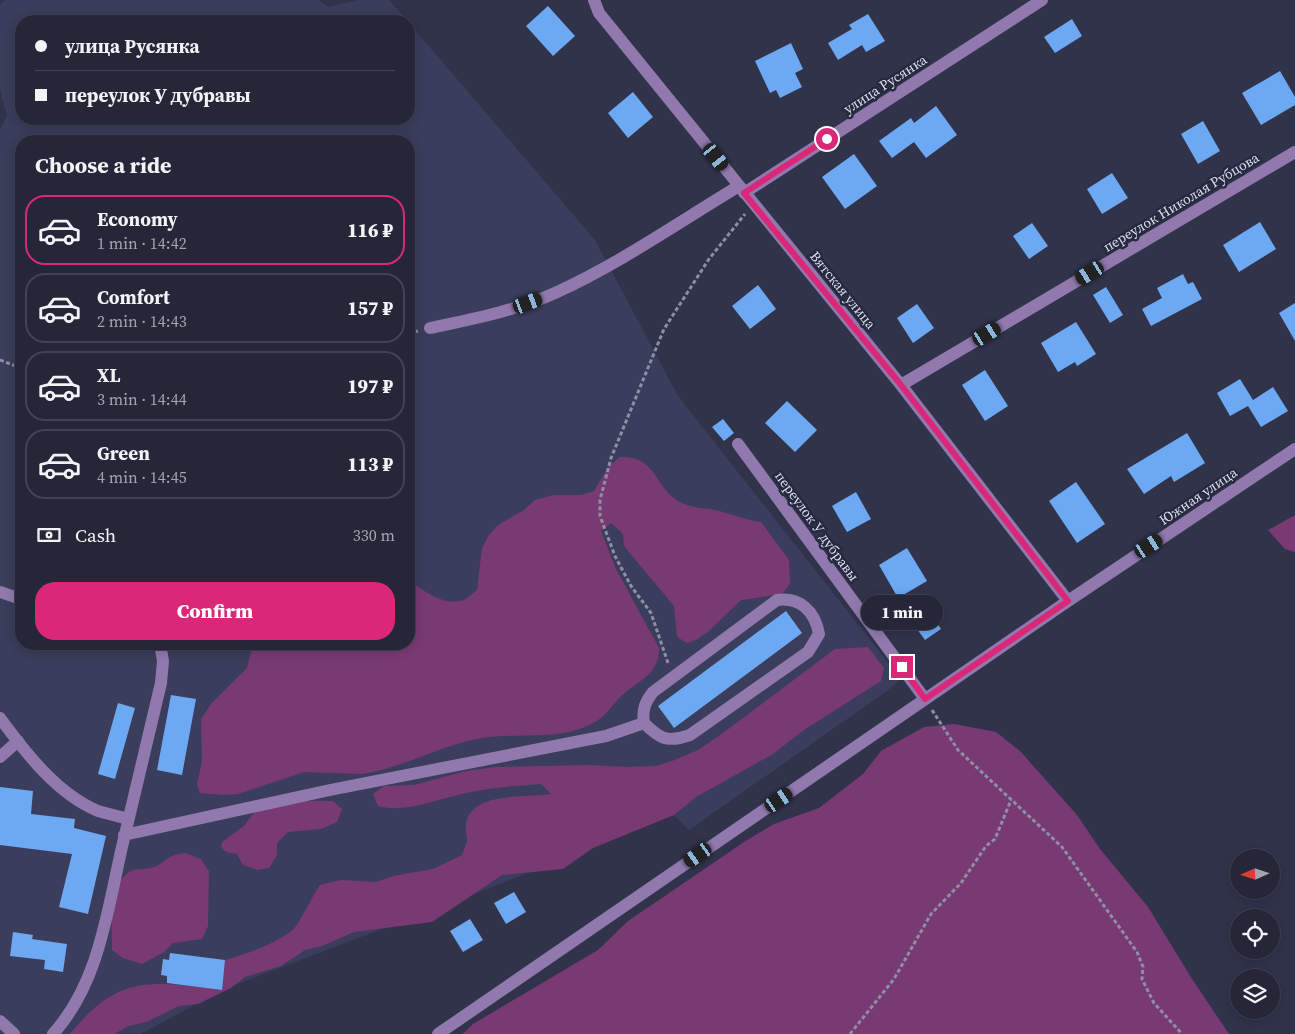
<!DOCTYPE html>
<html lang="en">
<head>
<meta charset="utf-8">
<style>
	body { margin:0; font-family:"Source Serif 4",serif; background:#313243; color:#f1f3f6; height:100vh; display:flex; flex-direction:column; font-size:19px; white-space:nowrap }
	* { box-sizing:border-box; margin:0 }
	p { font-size:16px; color:#a3a5ae }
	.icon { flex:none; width:28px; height:28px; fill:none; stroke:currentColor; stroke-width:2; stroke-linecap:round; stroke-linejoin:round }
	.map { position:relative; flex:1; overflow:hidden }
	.sheet { position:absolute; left:15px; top:135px; width:400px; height:515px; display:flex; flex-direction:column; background:#252638; border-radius:20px; box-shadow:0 2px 12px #0003,0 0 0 1px #424353 }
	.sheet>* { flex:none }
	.banner { position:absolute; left:15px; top:15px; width:400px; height:110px; border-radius:20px; box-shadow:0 2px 12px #0003,0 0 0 1px #424353; display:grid; align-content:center; height:110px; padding:0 20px; background:#252638 }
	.needle { width:32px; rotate:267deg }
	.tools { position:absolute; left:1230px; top:849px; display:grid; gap:10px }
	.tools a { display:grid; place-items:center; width:50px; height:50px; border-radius:50%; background:#252638; box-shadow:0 2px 12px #0003,0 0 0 1px #424353; font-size:25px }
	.end { position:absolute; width:22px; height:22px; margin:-11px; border:6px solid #db2777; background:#fff; box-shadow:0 0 0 2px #fff }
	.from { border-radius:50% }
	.bubble { position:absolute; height:35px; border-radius:18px; background:#252638; box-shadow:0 2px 12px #0003,0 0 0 1px #424353; font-size:16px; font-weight:800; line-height:35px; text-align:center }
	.car { position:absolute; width:15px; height:30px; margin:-15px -8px; border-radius:6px; box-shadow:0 0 4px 1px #0007; background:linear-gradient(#222 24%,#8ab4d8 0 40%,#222 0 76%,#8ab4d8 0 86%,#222 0) }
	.banner b { display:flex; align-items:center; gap:18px; height:48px; font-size:19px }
	.banner b+b { border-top:1px solid #424353 }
	.banner i { width:12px; height:12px; background:#f1f3f6 }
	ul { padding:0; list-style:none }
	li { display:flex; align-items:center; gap:15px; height:70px; margin:0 10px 8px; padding:0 10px; border:2px solid #424353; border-radius:20px }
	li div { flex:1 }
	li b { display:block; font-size:19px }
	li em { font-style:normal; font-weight:800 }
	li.on { border-color:#db2777 }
	li>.icon { width:45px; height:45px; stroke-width:1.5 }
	h2 { padding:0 20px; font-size:22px; line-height:60px }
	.pay { display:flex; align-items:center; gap:12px; height:55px; padding:0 20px; font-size:19px }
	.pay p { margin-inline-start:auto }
	.primary-button { display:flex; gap:10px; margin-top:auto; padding:10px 20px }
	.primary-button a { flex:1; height:58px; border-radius:20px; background:#db2777; color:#fff; font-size:20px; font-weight:800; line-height:58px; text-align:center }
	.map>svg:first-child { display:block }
	.built { fill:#3a3d5b; fill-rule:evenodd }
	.green { fill:#793a74 }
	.building { fill:#6da9f2 }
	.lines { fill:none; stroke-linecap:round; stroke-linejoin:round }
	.path { stroke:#8d8fa3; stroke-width:3; stroke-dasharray:4 2.5; stroke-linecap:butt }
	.minor { stroke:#9179ae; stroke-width:12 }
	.route { stroke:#db2777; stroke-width:6 }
	.labels { text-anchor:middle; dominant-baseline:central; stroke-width:5; stroke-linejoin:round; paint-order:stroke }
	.street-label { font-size:14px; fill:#dddfef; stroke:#272940 }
</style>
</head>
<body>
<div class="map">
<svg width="1295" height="1034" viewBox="0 0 1295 1034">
	<rect width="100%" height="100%" fill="#31334b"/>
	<path class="built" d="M5,0H318L328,7L360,0H389L407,21H21V119H409V23L595,240L678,396L901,679L887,691L689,830L674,815L495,886L222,990L141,1034H0V129L7,116L0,90V5ZM21,141H409V644H21Z"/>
	<path class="green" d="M620,457C659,456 653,489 682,503C694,509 710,508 723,512C737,516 747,520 761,522L789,560L790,584L782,594L741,600L708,632L696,640L687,643L677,637L674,606L624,546L623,534L611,523L601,531L616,569L659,648C659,672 644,678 627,691C615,700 608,715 595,722C560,742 520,732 482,738C445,744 410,764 373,772L362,774L304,772L238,794L223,795L200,793L197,784L202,761L201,719L212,703L247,668L253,644H409V580C424,591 444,607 464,600C468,598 473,593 477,590L482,548L489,535L498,525L524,510L535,500L553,495H581L594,491L609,466Z
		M1295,515V552L1285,549L1268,530Z
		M868,647L884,668L881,681L804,730L773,754L696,797L674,815L593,848L563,869L502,875L432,922L354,932L322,946L305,950L281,966L245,977L231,988L198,1004L179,1006L146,1022L129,1026L114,1034H70C118,974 152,981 221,990L225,960C244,955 284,941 296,926C305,913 311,898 320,885L341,880L376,882L393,876L433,869L462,855C464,850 466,845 467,840C467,835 465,829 466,824C471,791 527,798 551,794L541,784C509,786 477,789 446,798C423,804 402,812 378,806L373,794L384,786L414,785L466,771L496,767L587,765L627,767L656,766L672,761L698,750L723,733L835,649Z
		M954,724L996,732L1020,751L1077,815L1100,849L1148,907L1192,979L1229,1034H463L473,1024L598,950L628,921L747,840L774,824L819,808L863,774L881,751L924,727Z
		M300,801H333L342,809L337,822L321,829L288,832L277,843V855L269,868L258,870L243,865L237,854L226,852L221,847L222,842L244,826L252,815L264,806Z
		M185,853L201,859L209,871L208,926L202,939L173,943L164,952L142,964L123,958L112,950C112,928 107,884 131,871C138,868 147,870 154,867C169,861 165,855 185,853Z"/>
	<path class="building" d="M548,6L575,36L553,56L526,26Z
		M868,14L885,41L866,52L862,45L838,60L828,43L852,29L849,25Z
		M1072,19L1082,36L1055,53L1044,37Z
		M791,43L803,69L795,73L802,87L780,98L776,90L770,93L755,61Z
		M1280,71L1295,97V105L1261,125L1242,93Z
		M633,92L653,117L628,138L608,113Z
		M936,106L957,135L926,158L914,142L892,158L879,141L911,118L914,123Z
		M1203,121L1220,151L1198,164L1181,134Z
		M854,154L877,186L845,209L822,177Z
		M1112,173L1128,198L1102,214L1087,189Z
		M1260,222L1276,249L1239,272L1223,245Z
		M1032,223L1048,246L1029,259L1013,236Z
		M1183,274L1188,284L1193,282L1202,299L1151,326L1142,309L1162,298L1157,288Z
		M758,285L776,309L750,329L732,306Z
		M1106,287L1123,315L1110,323L1093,295Z
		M1295,303V341L1279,313Z
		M917,304L934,328L913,343L897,318Z
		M1076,322L1096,354L1077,366L1075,362L1058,372L1041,343Z
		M985,370L1008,406L985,421L962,385Z
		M1240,379L1253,400L1273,387L1288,411L1261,427L1248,406L1230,416L1217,393Z
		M787,401L817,430L795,452L765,423Z
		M723,419L734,433L724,441L712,427Z
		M1187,433L1205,463L1174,482L1171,476L1144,494L1127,469Z
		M1076,482L1105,524L1077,543L1049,501Z
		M856,492L871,519L847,532L832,506Z
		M907,548L927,581L898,598L879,565Z
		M786,611L802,633L674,728L658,706Z
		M931,614L941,629L925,640L914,625Z
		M171,695L196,699L182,775L157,770Z
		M118,703L135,708L115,779L98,774Z
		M0,787L33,791L31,814L75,819L74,828L106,836L88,914L59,907L72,854L0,845Z
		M514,892L526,912L506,924L494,903Z
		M470,919L483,940L463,952L450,931Z
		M13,932L33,935L32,939L67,944L63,972L44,969L45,960L10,956Z
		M170,953L225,960L222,990L167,983V976L161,975L163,959L169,960Z"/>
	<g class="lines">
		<path class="path" d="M409,333L418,331
			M0,360L21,368
			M668,663L651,613L631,586L615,556L600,516V500L611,458L664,329L709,259L745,214
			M932,710L958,750L1062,847L1137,952L1143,967L1142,979L1154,1003L1182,1034
			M850,1034L894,979L931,914L961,883L986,846L995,839L1011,800"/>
		<path class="minor" d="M594,0L599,13L901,385L1068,601
			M744,193L1042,0
			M430,328C472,319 515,311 555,293C619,264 679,222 739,186
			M901,385L1295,152
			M738,444L925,699
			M0,592L21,599
			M0,718C25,752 57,794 98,811C108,814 118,816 128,819
			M0,757L18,741
			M124,835L330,790L606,736L644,723C642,710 645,702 653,692L777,600C800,597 815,611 819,634L808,652L690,735C667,743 660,739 644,723
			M0,1021L14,1034
			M53,1034C99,983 107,912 122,847C135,792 148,738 161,683L163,661L160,644
			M438,1034L1068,601L1295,449"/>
	</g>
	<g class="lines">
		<path class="route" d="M827,139L744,193L901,385L1068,601L925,699L902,667"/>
	</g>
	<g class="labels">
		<g class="street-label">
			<text transform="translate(885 84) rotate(-33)">улица Русянка</text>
			<text transform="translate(1181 202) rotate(-31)">переулок Николая Рубцова</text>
			<text transform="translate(843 290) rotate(51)">Вятская улица</text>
			<text transform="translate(1198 496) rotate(-34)">Южная улица</text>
			<text transform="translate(817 526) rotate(54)">переулок У дубравы</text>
		</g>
	</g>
</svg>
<div class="tools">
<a><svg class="needle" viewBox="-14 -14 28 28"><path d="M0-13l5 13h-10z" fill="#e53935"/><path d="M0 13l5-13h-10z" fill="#a3a5ae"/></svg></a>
<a><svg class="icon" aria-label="locate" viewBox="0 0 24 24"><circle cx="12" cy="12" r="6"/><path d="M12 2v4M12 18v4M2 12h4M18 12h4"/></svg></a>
<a><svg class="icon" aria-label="layers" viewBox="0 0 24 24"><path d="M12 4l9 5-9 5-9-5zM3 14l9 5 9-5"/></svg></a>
</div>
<i class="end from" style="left:827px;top:139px"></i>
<i class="end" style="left:902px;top:667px"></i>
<div class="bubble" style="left:861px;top:595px;width:82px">1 min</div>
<i class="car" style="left:716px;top:157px;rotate:141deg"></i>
<i class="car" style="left:1090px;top:273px;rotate:239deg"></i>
<i class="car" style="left:528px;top:303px;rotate:69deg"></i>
<i class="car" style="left:987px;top:334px;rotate:59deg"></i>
<i class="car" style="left:1149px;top:546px;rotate:57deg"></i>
<i class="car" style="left:779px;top:800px;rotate:56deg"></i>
<i class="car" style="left:698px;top:855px;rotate:235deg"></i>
<div class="banner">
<b><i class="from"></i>улица Русянка</b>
<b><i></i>переулок У дубравы</b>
</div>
<section class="sheet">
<h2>Choose a ride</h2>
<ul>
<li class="on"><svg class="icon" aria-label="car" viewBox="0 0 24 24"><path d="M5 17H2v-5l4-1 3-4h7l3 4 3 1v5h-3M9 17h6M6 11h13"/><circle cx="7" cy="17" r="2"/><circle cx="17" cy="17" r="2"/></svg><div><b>Economy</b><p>1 min · 14:42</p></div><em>116 ₽</em></li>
<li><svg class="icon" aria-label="car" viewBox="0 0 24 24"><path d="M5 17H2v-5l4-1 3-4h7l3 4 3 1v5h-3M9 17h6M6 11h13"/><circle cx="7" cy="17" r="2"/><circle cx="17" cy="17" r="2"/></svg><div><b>Comfort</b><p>2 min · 14:43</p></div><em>157 ₽</em></li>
<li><svg class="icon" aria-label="car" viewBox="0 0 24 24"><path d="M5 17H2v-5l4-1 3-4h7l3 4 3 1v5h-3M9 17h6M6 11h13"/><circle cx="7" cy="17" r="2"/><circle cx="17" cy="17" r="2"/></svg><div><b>XL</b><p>3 min · 14:44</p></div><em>197 ₽</em></li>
<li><svg class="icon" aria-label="car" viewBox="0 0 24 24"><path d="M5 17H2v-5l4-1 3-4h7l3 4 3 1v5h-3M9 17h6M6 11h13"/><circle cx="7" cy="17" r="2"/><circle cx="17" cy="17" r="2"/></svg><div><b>Green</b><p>4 min · 14:45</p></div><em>113 ₽</em></li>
</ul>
<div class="pay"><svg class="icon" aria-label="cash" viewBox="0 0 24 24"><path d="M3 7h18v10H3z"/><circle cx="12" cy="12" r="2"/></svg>Cash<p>330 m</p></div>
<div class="primary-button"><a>Confirm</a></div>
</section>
</div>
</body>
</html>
